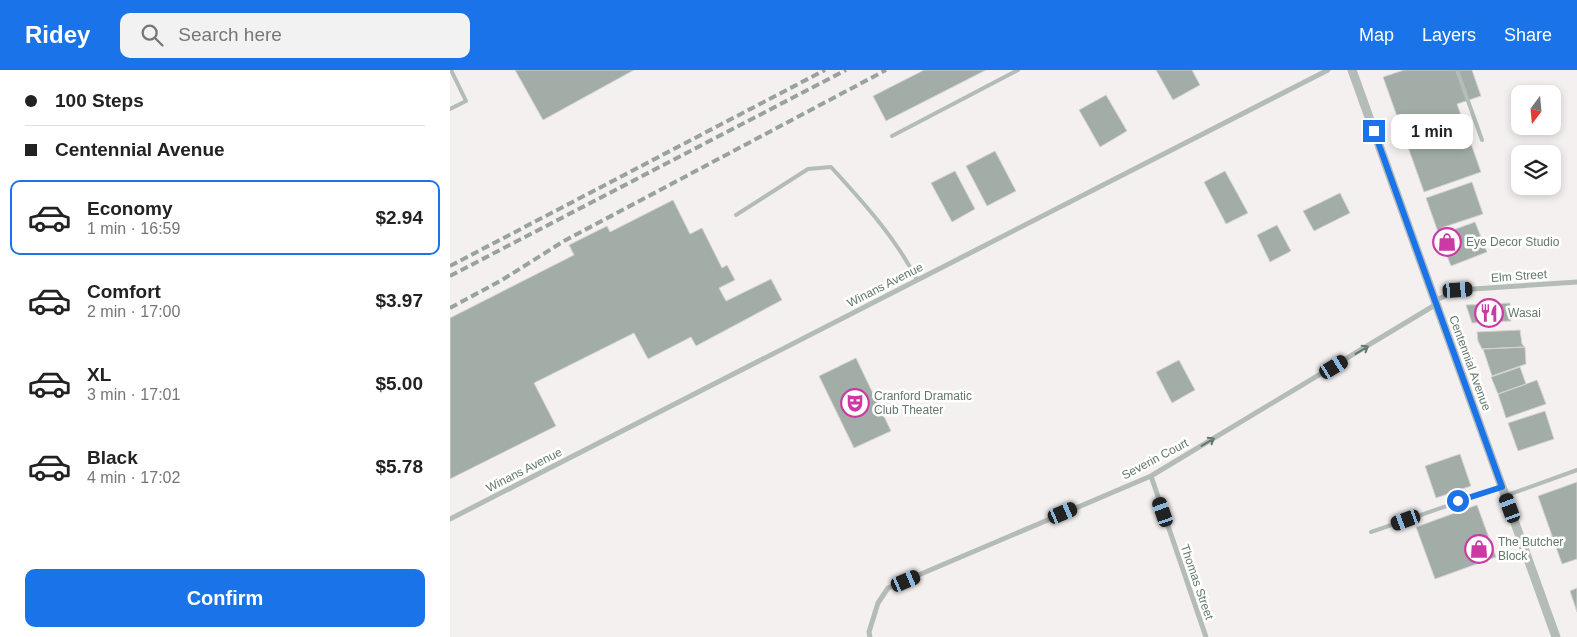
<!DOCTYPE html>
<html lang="en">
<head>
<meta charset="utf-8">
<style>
	body { margin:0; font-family:Helvetica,sans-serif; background:#f2f2f2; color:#222; height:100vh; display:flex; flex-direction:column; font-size:19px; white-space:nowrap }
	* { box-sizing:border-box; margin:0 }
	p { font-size:16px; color:#767676 }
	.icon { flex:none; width:28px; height:28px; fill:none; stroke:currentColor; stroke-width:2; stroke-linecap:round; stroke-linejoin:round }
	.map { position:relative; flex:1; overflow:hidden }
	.side { display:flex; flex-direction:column; background:#fff; width:450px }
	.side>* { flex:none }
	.top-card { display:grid; align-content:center; height:110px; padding:0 25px; background:#fff }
	.needle { width:32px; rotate:196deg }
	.buttons { position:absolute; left:1061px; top:15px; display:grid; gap:10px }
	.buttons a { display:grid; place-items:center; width:50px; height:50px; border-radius:10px; background:#fff; box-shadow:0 2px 8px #0003; font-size:25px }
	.end { position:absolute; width:22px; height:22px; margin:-11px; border:6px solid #1a73e8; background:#fff; box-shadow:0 0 0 2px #fff }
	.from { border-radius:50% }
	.bubble { position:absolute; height:35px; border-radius:10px; background:#fff; box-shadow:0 2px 8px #0003; font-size:16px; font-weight:700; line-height:35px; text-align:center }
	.car { position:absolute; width:15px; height:30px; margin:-15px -8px; border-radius:6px; box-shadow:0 0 4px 1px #0007; background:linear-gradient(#222 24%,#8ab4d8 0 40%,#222 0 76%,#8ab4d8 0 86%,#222 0) }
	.top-card b { display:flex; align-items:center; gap:18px; height:48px; font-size:19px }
	.top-card b+b { border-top:1px solid #e0e0e0 }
	.top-card i { width:12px; height:12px; background:#222 }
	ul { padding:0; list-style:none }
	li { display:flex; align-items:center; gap:15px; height:75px; margin:0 10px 8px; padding:0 15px; border:2px solid transparent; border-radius:10px }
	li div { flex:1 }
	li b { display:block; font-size:19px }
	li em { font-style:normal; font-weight:700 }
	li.active { border-color:#1a73e8 }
	li>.icon { width:45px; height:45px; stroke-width:1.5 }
	.action { display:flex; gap:10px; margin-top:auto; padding:10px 25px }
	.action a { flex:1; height:58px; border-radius:10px; background:#1a73e8; color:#fff; font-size:20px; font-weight:700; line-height:58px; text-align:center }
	header { display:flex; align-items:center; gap:30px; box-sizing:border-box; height:70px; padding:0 25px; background:#1a73e8; color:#fff }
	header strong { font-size:24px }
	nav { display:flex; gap:28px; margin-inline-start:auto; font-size:18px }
	.search { width:350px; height:45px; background:#f2f2f2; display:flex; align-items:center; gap:12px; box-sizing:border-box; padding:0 18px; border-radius:10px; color:#767676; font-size:19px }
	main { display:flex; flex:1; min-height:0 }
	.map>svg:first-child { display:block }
	.building { fill:#a1ada6; stroke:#d5d3d3 }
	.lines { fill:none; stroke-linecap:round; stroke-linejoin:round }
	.service { stroke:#b4bcb8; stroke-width:4 }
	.minor { stroke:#b4bcb8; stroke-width:5 }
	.tertiary { stroke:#b4bcb8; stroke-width:9 }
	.rail { stroke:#98a39d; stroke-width:4; stroke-dasharray:8 4; stroke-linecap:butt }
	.oneway { stroke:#63796c }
	.route { stroke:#1a73e8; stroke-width:6 }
	.labels { text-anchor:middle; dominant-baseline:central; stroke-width:5; stroke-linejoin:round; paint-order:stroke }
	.poi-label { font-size:12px; fill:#63796c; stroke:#fff; text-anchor:start }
	.street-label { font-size:12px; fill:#63796c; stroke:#fff }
</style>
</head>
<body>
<header>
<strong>Ridey</strong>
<div class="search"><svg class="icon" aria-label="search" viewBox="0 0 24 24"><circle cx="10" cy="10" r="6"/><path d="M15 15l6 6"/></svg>Search here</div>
<nav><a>Map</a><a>Layers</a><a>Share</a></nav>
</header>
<main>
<section class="side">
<div class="top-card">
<b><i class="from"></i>100 Steps</b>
<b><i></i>Centennial Avenue</b>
</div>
<ul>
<li class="active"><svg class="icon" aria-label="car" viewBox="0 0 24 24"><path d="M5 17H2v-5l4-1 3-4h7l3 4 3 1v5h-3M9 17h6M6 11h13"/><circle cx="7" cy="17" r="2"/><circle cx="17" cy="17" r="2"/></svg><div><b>Economy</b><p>1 min · 16:59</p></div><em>$2.94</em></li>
<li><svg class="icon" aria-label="car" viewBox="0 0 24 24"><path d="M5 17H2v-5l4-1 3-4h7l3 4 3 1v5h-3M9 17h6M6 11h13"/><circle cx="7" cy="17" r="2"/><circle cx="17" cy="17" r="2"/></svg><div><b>Comfort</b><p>2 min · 17:00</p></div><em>$3.97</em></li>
<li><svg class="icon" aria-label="car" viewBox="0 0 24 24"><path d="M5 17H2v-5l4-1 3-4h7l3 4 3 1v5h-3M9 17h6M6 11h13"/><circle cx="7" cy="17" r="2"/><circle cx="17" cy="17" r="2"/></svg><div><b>XL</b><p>3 min · 17:01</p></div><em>$5.00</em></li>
<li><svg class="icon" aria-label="car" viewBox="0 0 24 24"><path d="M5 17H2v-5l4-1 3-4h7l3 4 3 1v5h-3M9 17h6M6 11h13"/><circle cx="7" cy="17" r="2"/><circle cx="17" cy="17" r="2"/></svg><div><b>Black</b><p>4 min · 17:02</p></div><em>$5.78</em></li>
</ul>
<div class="action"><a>Confirm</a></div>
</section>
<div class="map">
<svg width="1127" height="567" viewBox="0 0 1127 567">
	<rect width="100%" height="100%" fill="#f4f0f0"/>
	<path class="building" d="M65,0H184L93,50Z
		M474,0H536L436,51L423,26Z
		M706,0H742L750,15L723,30Z
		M954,0H1022L1031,26L1007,34L1031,102L974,122L933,7Z
		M656,25L677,61L650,77L629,40Z
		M545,81L566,121L537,136L516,96Z
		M505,101L525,139L502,152L481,113Z
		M775,101L798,143L776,154L754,112Z
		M1022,112L1033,144L991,158L988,162L976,128Z
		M890,123L900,143L864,161L853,141Z
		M223,130L240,164L252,158L272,198L277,195L285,210L269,218L276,231L321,209L332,230L246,276L241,267L198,289L184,263L84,313L106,356L0,409V248L124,185L119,175L157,156L160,162Z
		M1025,152L1037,182L1001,196L989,165Z
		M827,155L841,181L820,192L807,165Z
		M1060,233L1061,251L1022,253L1016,235Z
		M1070,260L1072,274L1075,277L1032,279L1028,271L1027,262Z
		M1075,277L1076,294L1042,306L1033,279Z
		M406,288L441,361L404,378L369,306Z
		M729,290L745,320L722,333L706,302Z
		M1070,297L1076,314L1048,324L1041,307Z
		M1087,310L1096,334L1056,348L1048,324Z
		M1095,341L1104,369L1068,381L1058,353Z
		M1010,384L1021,416L986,428L975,396Z
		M1127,412V489L1112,494L1088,426Z
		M1027,435L1046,487L985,509L966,457Z
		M1127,518V542L1120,521Z"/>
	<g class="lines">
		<path class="service" d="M1007,0L1032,70
			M0,39L16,31L1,0
			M442,66L568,0
			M286,145L358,99L381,97C413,132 446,168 467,210
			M1055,426L1127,400
			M921,462L1052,417"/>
		<path class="minor" d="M984,231L1008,220L1127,212
			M701,406L756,567
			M0,449L878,0
			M420,567L419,562L428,533L438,518L701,406L985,235"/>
		<path class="tertiary" d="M902,0L1106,567"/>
		<path class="rail" d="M0,196L375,0
			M0,206L396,0
			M0,238L52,210L114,171L436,0"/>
	</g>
	<defs><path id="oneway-shaft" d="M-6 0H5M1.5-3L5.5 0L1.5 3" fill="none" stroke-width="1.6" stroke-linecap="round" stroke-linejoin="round" transform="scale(1.25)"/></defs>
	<g class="oneway">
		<use href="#oneway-shaft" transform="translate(912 280) rotate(-31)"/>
		<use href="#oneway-shaft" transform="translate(758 372) rotate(-31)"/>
	</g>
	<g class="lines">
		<path class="route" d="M924,61L1052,417L1008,431"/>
	</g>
	<defs>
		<symbol id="shop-ring" viewBox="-11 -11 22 22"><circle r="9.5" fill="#fff" stroke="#cb39a5" stroke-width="1.5"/><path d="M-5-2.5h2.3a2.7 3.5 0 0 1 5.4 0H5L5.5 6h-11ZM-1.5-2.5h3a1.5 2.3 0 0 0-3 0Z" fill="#cb39a5"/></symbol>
		<symbol id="restaurant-ring" viewBox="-11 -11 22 22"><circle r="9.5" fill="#fff" stroke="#cb39a5" stroke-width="1.5"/><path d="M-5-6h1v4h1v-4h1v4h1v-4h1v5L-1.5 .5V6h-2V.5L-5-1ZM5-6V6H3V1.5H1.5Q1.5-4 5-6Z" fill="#cb39a5"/></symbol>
		<symbol id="theatre-ring" viewBox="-11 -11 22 22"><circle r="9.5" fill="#fff" stroke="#cb39a5" stroke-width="1.5"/><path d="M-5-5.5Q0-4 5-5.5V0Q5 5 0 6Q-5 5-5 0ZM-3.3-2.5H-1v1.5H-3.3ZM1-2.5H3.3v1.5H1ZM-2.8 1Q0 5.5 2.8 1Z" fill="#cb39a5"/></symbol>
	</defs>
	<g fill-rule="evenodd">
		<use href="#shop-ring" x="981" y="156" width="32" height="32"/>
		<use href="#restaurant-ring" x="1023" y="227" width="32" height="32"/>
		<use href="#theatre-ring" x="389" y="317" width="32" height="32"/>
		<use href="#shop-ring" x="1013" y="463" width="32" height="32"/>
	</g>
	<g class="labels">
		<g class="poi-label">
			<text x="1016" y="172">Eye Decor Studio</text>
			<text x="1058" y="243">Wasai</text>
			<text x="424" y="326">Cranford Dramatic<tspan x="424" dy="14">Club Theater</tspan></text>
			<text x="1048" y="472">The Butcher<tspan x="1048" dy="14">Block</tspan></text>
		</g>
		<g class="street-label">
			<text transform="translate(1069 206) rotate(-4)">Elm Street</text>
			<text transform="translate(435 215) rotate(-27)">Winans Avenue</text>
			<text transform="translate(1020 293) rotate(70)">Centennial Avenue</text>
			<text transform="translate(705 389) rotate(-28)">Severin Court</text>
			<text transform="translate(74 400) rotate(-27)">Winans Avenue</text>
			<text transform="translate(747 512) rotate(71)">Thomas Street</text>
		</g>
	</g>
</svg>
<div class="buttons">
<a><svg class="needle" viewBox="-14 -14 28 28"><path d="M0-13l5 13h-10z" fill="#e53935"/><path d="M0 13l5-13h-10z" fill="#767676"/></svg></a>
<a><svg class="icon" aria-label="layers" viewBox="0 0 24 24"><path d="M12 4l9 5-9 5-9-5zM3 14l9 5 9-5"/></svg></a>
</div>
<i class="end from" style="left:1008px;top:431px"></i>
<i class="end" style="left:924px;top:61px"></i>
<div class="bubble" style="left:941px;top:44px;width:82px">1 min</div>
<i class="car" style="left:1008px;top:220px;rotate:86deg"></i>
<i class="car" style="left:884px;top:297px;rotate:59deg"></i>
<i class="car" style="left:1060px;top:438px;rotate:340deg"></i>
<i class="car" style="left:713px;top:442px;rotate:341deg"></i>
<i class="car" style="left:613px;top:443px;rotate:67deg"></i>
<i class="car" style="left:956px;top:450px;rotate:250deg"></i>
<i class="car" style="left:456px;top:511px;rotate:67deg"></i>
</div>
</main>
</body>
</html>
